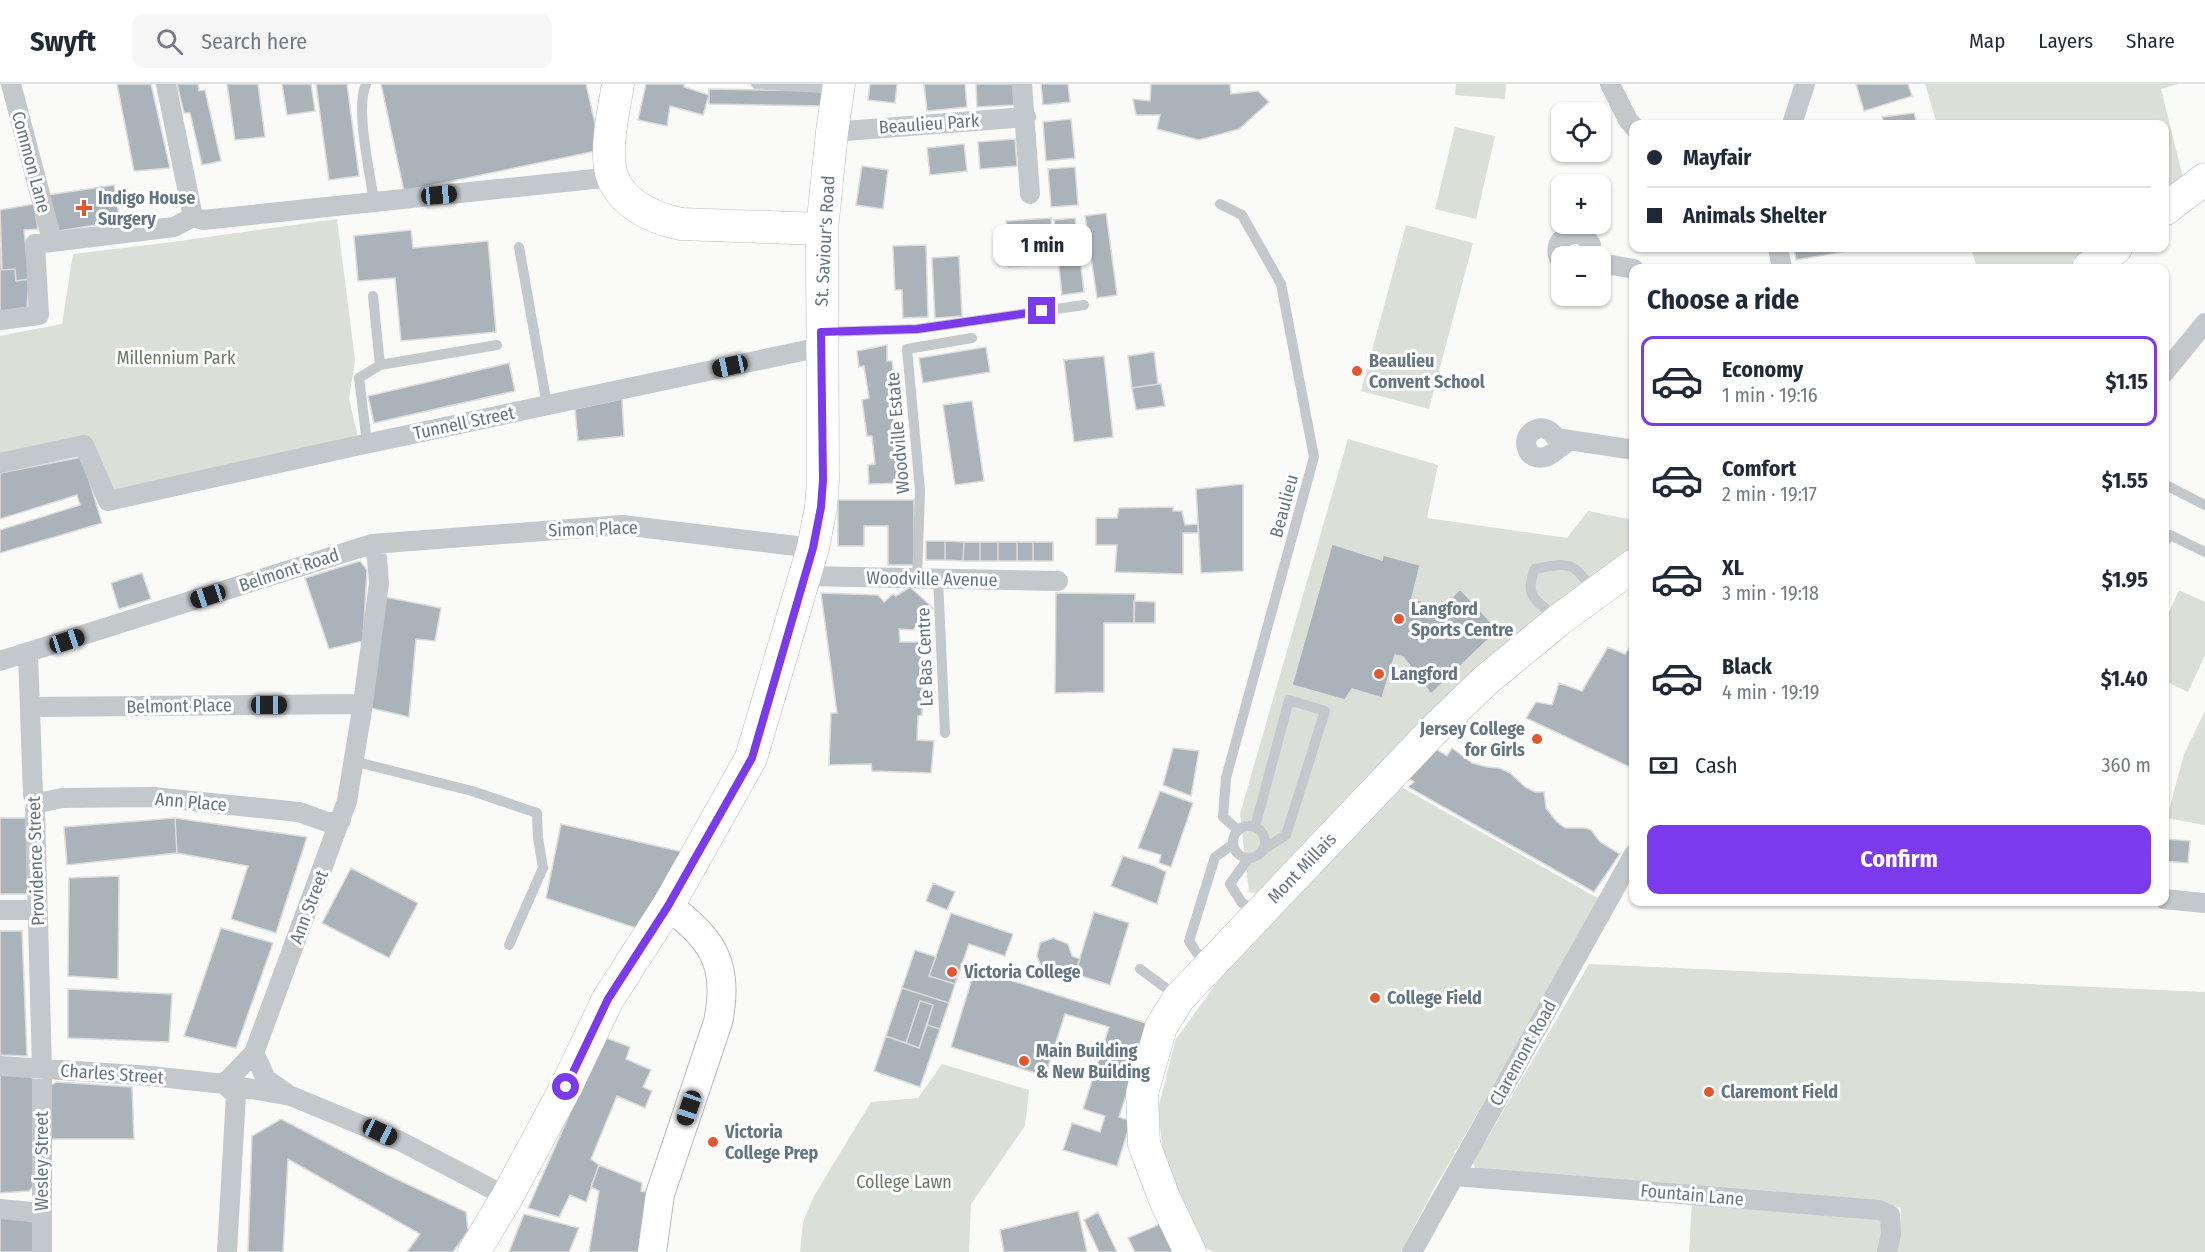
<!DOCTYPE html>
<html lang="en">
<head>
<meta charset="utf-8">
<style>
	body { margin:0; font-family:"Fira Sans Condensed",sans-serif; background:#f6f6f7; color:#1f2937; height:100vh; display:flex; flex-direction:column; font-size:22px; white-space:nowrap }
	* { box-sizing:border-box; margin:0 }
	p { font-size:20px; color:#747a83 }
	.icon { flex:none; width:33px; height:33px; fill:none; stroke:currentColor; stroke-width:2; stroke-linecap:round; stroke-linejoin:round }
	.map { position:relative; flex:1; overflow:hidden }
	.details { position:absolute; left:1629px; top:180px; width:540px; height:642px; display:flex; flex-direction:column; background:#fff; border-radius:12px; box-shadow:0 2px 4px #0004 }
	.details>* { flex:none }
	.banner { position:absolute; left:1629px; top:36px; width:540px; height:132px; border-radius:12px; box-shadow:0 2px 4px #0004; display:grid; align-content:center; height:132px; padding:0 18px; background:#fff }
	.tools { position:absolute; left:1551px; top:18px; display:grid; gap:12px }
	.tools a { display:grid; place-items:center; width:60px; height:60px; border-radius:12px; background:#fff; box-shadow:0 2px 4px #0004; font-size:30px }
	.end { position:absolute; width:27px; height:27px; margin:-14px; border:8px solid #7c3aed; background:#fff; box-shadow:0 0 0 3px #fff }
	.from { border-radius:50% }
	.bubble { position:absolute; height:42px; border-radius:12px; background:#fff; box-shadow:0 2px 4px #0004; font-size:20px; font-weight:700; line-height:42px; text-align:center }
	.car { position:absolute; width:18px; height:36px; margin:-18px -9px; border-radius:8px; box-shadow:0 0 4px 2px #0007; background:linear-gradient(#222 24%,#8ab4d8 0 40%,#222 0 76%,#8ab4d8 0 86%,#222 0) }
	.banner b { display:flex; align-items:center; gap:21px; height:57px; font-size:22px }
	.banner b+b { border-top:2px solid #e0e1e3 }
	.banner i { width:15px; height:15px; background:#1f2937 }
	ul { padding:0; list-style:none }
	li { display:flex; align-items:center; gap:18px; height:90px; margin:0 12px 9px; padding:0 6px; border:3px solid transparent; border-radius:12px }
	li div { flex:1 }
	li b { display:block; font-size:22px }
	li em { font-style:normal; font-weight:700 }
	li.on { border-color:#7c3aed }
	li>.icon { width:54px; height:54px; stroke-width:1.5 }
	h2 { padding:0 18px; font-size:27px; line-height:72px }
	.pay { display:flex; align-items:center; gap:15px; height:66px; padding:0 18px; font-size:22px }
	.pay p { margin-inline-start:auto }
	.action { display:flex; gap:12px; margin-top:auto; padding:12px 18px }
	.action a { flex:1; height:69px; border-radius:12px; background:#7c3aed; color:#fff; font-size:24px; font-weight:700; line-height:69px; text-align:center }
	header { display:flex; align-items:center; gap:36px; box-sizing:border-box; height:84px; padding:0 30px; background:#fff; border-bottom:2px solid #e0e1e3 }
	header strong { font-size:28px }
	nav { display:flex; gap:33px; margin-inline-start:auto; font-size:21px }
	.search { width:420px; height:54px; background:#f6f6f7; display:flex; align-items:center; gap:15px; box-sizing:border-box; padding:0 21px; border-radius:12px; color:#747a83; font-size:22px }
	.map>svg:first-child { display:block }
	.green { fill:#dadfd7 }
	.building { fill:#aab3b9; stroke:#dcdcda; stroke-width:1.5 }
	.lines { fill:none; stroke-linecap:round; stroke-linejoin:round }
	.secondary-casing { stroke:#b3babf; stroke-width:30 }
	.primary-casing { stroke:#b5babe; stroke-width:33 }
	.lane { stroke:#c3c8cc; stroke-width:10 }
	.street { stroke:#c3c8cc; stroke-width:20 }
	.secondary { stroke:#fff; stroke-width:28 }
	.primary { stroke:#fff; stroke-width:32 }
	.route { stroke:#7c3aed; stroke-width:8 }
	.poi-dot { fill:#e4572e; stroke:#fff; stroke-width:2 }
	.labels { text-anchor:middle; dominant-baseline:central; stroke-width:6; stroke-linejoin:round; paint-order:stroke }
	.street-label { font-size:18px; fill:#657683; stroke:#fff }
	.poi-label { font-size:18px; font-weight:bold; fill:#657683; stroke:#fff; text-anchor:start }
	.park-label { font-size:18px; fill:#687a64; stroke:#fff }
</style>
</head>
<body>
<header>
<strong>Swyft</strong>
<div class="search"><svg class="icon" aria-label="search" viewBox="0 0 24 24"><circle cx="10" cy="10" r="6"/><path d="M15 15l6 6"/></svg>Search here</div>
<nav><a>Map</a><a>Layers</a><a>Share</a></nav>
</header>
<div class="map">
<svg width="2205" height="1168" viewBox="0 0 2205 1168">
	<rect width="100%" height="100%" fill="#fafaf8"/>
	<path class="green" d="M1456,0H1506L1505,15L1455,11Z
		M1925,0H2178L2161,5L2184,98L2165,112L2164,40H1937Z
		M1455,43L1495,52L1476,135L1435,125Z
		M337,135L355,276L349,315L358,353L113,406L87,351L0,370V252L62,240L73,170L165,159Z
		M1406,141L1473,159L1429,325L1361,307Z
		M1971,164H2095L2066,184H1977Z
		M1348,355L1438,381L1427,434L1567,454L1588,427L1633,436V465L1498,572L1263,810L1249,808L1240,730Z
		M2179,506L2205,518V571L2188,608L2165,597V537Z
		M2205,627V741L2167,734L2184,670Z
		M1396,700L1601,816L1432,1108L1401,1168H1214L1201,1162L1163,1067L1158,1025L1176,955L1235,874Z
		M1589,880L2205,908V1168H1894L1900,1144L1901,1123L1476,1087L1472,1076L1488,1053Z
		M942,980L1029,1006L1025,1042L971,1120L969,1168H800L803,1138L814,1112L871,1018L918,1014Z
		M1692,1118L1885,1135L1882,1168H1689Z"/>
	<path class="building" d="M117,0H151L170,84L134,87Z
		M177,0H198L199,7L205,6L221,77L202,81L190,29H184Z
		M227,0H258L265,53L235,56Z
		M282,0H311L315,27L287,31Z
		M316,0H347L359,92L329,96Z
		M381,0H586L601,66L404,107Z
		M646,0H684V3L709,11L703,31L670,22L667,42L638,36Z
		M870,0H897L895,19L868,16Z
		M924,0H965L967,23L927,27Z
		M976,0H1013L1014,21L977,23Z
		M1041,0H1068L1070,18L1043,21Z
		M1151,0H1230L1231,10L1258,7L1269,18L1239,45L1199,56L1157,45L1160,31H1136L1133,15L1150,17Z
		M1856,0H1908L1912,12L1864,27Z
		M709,5L825,7V22L709,20Z
		M1914,29L1917,40H1884L1882,33Z
		M1071,35L1075,74L1046,77L1043,38Z
		M1015,55L1017,82L980,85L978,58Z
		M964,60L967,87L930,91L927,64Z
		M862,82L888,86L883,125L856,121Z
		M1075,83L1078,121L1051,123L1048,85Z
		M114,101L120,137L53,148L48,111Z
		M34,120L38,145L24,146L29,195L16,197L15,185L2,186L0,126Z
		M1106,129L1117,211L1097,214L1085,132Z
		M1051,134L1052,147L1007,150L1006,137Z
		M1075,134L1084,208L1062,211L1054,136Z
		M411,146L413,164L488,157L496,248L401,257L395,194L358,197L354,152Z
		M1052,149L1053,161L1008,165L1006,153Z
		M926,161L928,233L903,234L902,206H895L893,162Z
		M0,163L2,186L15,185L16,197L29,195L27,225L0,228Z
		M1794,164H1865L1796,176Z
		M1053,165L1054,179L1009,183L1007,168Z
		M959,172L962,232L935,234L932,174Z
		M887,261V277H892L896,313L893,314L894,345H899L903,399L869,400L868,381L875,380L872,352H867L862,316L869,314L864,282L859,283L857,267Z
		M986,263L990,288L923,299L919,274Z
		M1154,268L1158,300L1132,304L1128,272Z
		M1104,272L1113,353L1074,358L1064,276Z
		M509,279L515,307L374,339L368,312Z
		M1158,300H1161L1165,322L1136,326L1132,304Z
		M622,315L624,352L578,357L575,325Z
		M972,317L984,397L955,401L943,321Z
		M82,373L102,439L0,469V446L80,421L77,411L0,435V389Z
		M1243,400V487L1201,489L1196,405Z
		M838,416H914V481H888V442H864V462H838Z
		M1173,423V427H1182L1185,441L1198,440V449H1183V490L1115,488L1117,461H1096V434H1117L1119,424Z
		M926,457H945V476H926Z
		M945,457L964,458L963,477L945,476Z
		M964,458H980V477H963Z
		M980,458H998V477H980Z
		M998,458H1017V477H998Z
		M1017,458H1033V477H1017Z
		M1033,458H1053V477H1033Z
		M1332,460L1382,476L1383,471L1420,481L1412,514L1442,524L1460,505L1498,546L1431,610L1403,573L1395,571L1382,614L1352,605L1345,616L1292,601Z
		M360,477L367,486L363,557L329,565L305,494Z
		M142,489L151,515L119,525L111,499Z
		M910,503L933,524L913,546L899,545L900,558H923L922,631L918,632L917,656L934,657L931,689L872,687L871,680L829,681L831,629H837L821,509L878,511L884,518L893,510L896,512Z
		M1056,509L1135,510L1134,539H1104V608L1055,609Z
		M385,513L441,524L435,557L416,555L409,633L371,624Z
		M1134,517L1155,518V539H1134Z
		M1634,557V685L1526,634L1536,618L1552,621L1559,599L1582,607L1608,563L1625,570Z
		M1173,664L1199,667L1191,712L1163,701Z
		M1452,664L1472,679L1487,683L1499,684L1510,689L1525,703L1535,708H1544L1546,724L1556,737L1565,744H1585L1591,746L1600,758L1620,770L1594,808L1408,703L1414,698L1407,693L1436,665L1447,672Z
		M1160,707L1193,719L1171,783L1159,779L1161,771L1138,764Z
		M0,734H26L28,810H0Z
		M175,734L307,753L276,849L231,835L248,782L177,769Z
		M175,734L177,769L67,781L64,743Z
		M561,740L683,768L639,845L546,814Z
		M2164,755L2190,757L2188,779L2164,777Z
		M1123,772L1154,782L1166,788L1157,820L1111,802Z
		M351,784L418,819L389,874L322,839Z
		M119,792L118,895L68,892L69,794Z
		M933,799L955,808L947,826L926,817Z
		M1094,828L1129,839L1110,901L1075,890Z
		M951,829L1013,850L1005,872L969,860L955,900L929,892Z
		M221,844L273,859L236,964L184,952Z
		M0,847H22L27,972L0,971Z
		M1053,854L1068,860L1072,872L1080,875L1075,890L1060,886L1057,888L1042,884L1037,872L1040,859Z
		M915,866L936,873L929,892L955,900L949,919L902,904Z
		M975,885L1149,940L1119,1033L1131,1037L1117,1082L1063,1066L1072,1039L1100,1048L1105,1032L1083,1025L1109,943L1065,930L1045,992L951,963Z
		M902,904L949,919L940,945L927,941L933,921L920,917L906,959L886,952Z
		M68,905L172,910L169,958L68,954Z
		M920,917L933,921L919,964L906,959Z
		M927,941L940,945L920,1003L874,987L886,952L919,964Z
		M604,953L630,963L626,975L651,986L643,1003L652,1007L645,1024L617,1012L591,1075L599,1081L586,1118L570,1111L559,1133L528,1124Z
		M0,989L30,992L35,997V1100L29,1107L0,1109Z
		M56,998L132,1003L134,1055H49V1003Z
		M281,1035L388,1091L466,1128L468,1147L453,1168H407L420,1150L288,1075L283,1168H248L252,1052Z
		M599,1081L642,1099L641,1107L654,1109L643,1168H589L599,1107L591,1103Z
		M1078,1127L1087,1168H1004L1000,1146Z
		M1098,1128L1117,1168H1099L1084,1136Z
		M524,1130L579,1144L569,1168H509Z
		M0,1132L35,1138L34,1168H0Z
		M1160,1140L1174,1168H1135L1128,1154Z"/>
	<g class="lines">
		<defs>
			<path id="secondary" d="M652,1168L660,1110L718,938C730,882 713,854 668,822"/>
			<path id="primary" d="M618,0C614,26 606,57 610,83C615,117 651,134 681,140L822,145
				M2164,126L2205,95
				M2088,184L2116,164
				M474,1168L507,1113L566,1003L608,915L668,822L751,674L813,464L821,423L823,396L822,145L832,48L839,0
				M1190,1168L1165,1116L1144,1060L1142,1009L1161,943L1179,914L1432,648L1486,596L1559,536L1634,481"/>
		</defs>
		<use href="#secondary" class="secondary-casing"/>
		<use href="#primary" class="primary-casing"/>
		<path class="lane" d="M366,0C355,24 370,89 374,117
			M756,0L837,5
			M1220,120L1242,131L1281,200L1314,373L1226,694L1223,733L1238,746
			M519,163L547,321
			M825,248L917,245L1084,221
			M380,281L497,261
			M367,359L359,294L380,281L373,212
			M2164,400L2205,421
			M2164,459L2170,451L2205,468
			M917,495L920,406L907,265L972,254
			M938,495L945,649
			M1557,534C1537,517 1523,513 1535,485C1573,477 1573,479 1594,508
			M353,677L472,707L537,729L538,754L543,784L509,861
			M1233 758a16 16 0 1 1 32 0a16 16 0 1 1-32 0Z
			M1255,743L1289,616L1325,627L1286,751L1264,765
			M1248,775L1230,800L1242,819L1258,827
			M1206,883L1189,857L1215,773L1232,761
			M1140,885L1178,913"/>
		<path class="street" d="M11,0L52,156
			M166,0L193,133
			M1022,0L1030,110
			M1610,0L1628,36L1634,43
			M1792,40L1805,0
			M832,48L1026,33
			M193,133L203,136L613,93
			M1778,164L1782,184
			M1600,179L1634,185
			M1562,180C1542,148 1595,136 1592,172
			M0,236L39,231L35,160L174,143L193,133
			M2164,289L2205,239
			M1569,357C1556,365 1546,381 1530,370C1516,350 1544,333 1556,354L1634,366
			M0,379L84,361L108,417L351,363L821,263
			M805,492L1058,497
			M28,569L33,711L38,717L35,726L42,985V1168
			M0,577L372,460L622,441L813,464
			M32,623L363,620
			M38,717L43,718L62,714L153,713L299,728L330,739L341,736
			M2164,815L2205,819
			M0,826H37
			M254,969L266,995L286,1009
			M0,982L151,992L224,1000L291,1012L400,1057L507,1113
			M224,1000L254,969L347,717L363,620L379,499L377,474L372,460
			M224,1000L236,1011L227,1168
			M1455,1092L1879,1126L1890,1131L1891,1150L1887,1168
			M0,1125L42,1129
			M1412,1168L1634,770"/>
		<use href="#secondary" class="secondary"/>
		<use href="#primary" class="primary"/>
	</g>
	<g class="lines">
		<path class="route" d="M566,1003L608,915L668,822L752,674L813,464L821,423L823,396L821,248L917,245L1042,227"/>
	</g>
	<g class="poi-dot">
		<path d="M81 115h6v6h6v6h-6v6h-6v-6h-6v-6h6z"/>
		<circle cx="1357" cy="287" r="6"/>
		<circle cx="1399" cy="535" r="6"/>
		<circle cx="1379" cy="590" r="6"/>
		<circle cx="1537" cy="655" r="6"/>
		<circle cx="952" cy="888" r="6"/>
		<circle cx="1375" cy="914" r="6"/>
		<circle cx="1024" cy="977" r="6"/>
		<circle cx="1709" cy="1008" r="6"/>
		<circle cx="713" cy="1058" r="6"/>
	</g>
	<g class="labels">
		<g class="street-label">
			<text transform="translate(929 40) rotate(-4)">Beaulieu Park</text>
			<text transform="translate(31 78) rotate(75)">Common Lane</text>
			<text transform="translate(825 157) rotate(-87)">St. Saviour's Road</text>
			<text transform="translate(464 339) rotate(-12)">Tunnell Street</text>
			<text transform="translate(898 349) rotate(-95)">Woodville Estate</text>
			<text transform="translate(1284 422) rotate(-75)">Beaulieu</text>
			<text transform="translate(593 445) rotate(-2)">Simon Place</text>
			<text transform="translate(289 486) rotate(-18)">Belmont Road</text>
			<text transform="translate(932 495) rotate(1)">Woodville Avenue</text>
			<text transform="translate(925 573) rotate(-92)">Le Bas Centre</text>
			<text transform="translate(179 622) rotate(-1)">Belmont Place</text>
			<text transform="translate(191 718) rotate(5)">Ann Place</text>
			<text transform="translate(36 777) rotate(-92)">Providence Street</text>
			<text transform="translate(1302 784) rotate(-46)">Mont Millais</text>
			<text transform="translate(309 823) rotate(-69)">Ann Street</text>
			<text transform="translate(1523 969) rotate(-61)">Claremont Road</text>
			<text transform="translate(112 990) rotate(4)">Charles Street</text>
			<text transform="translate(42 1077) rotate(-90)">Wesley Street</text>
			<text transform="translate(1692 1111) rotate(5)">Fountain Lane</text>
		</g>
		<g class="poi-label">
			<text x="98" y="114">Indigo House<tspan x="98" dy="21">Surgery</tspan></text>
			<text x="1369" y="277">Beaulieu<tspan x="1369" dy="21">Convent School</tspan></text>
			<text x="1411" y="525">Langford<tspan x="1411" dy="21">Sports Centre</tspan></text>
			<text x="1391" y="590">Langford</text>
			<text x="1525" y="645" text-anchor="end">Jersey College<tspan x="1525" dy="21">for Girls</tspan></text>
			<text x="964" y="888">Victoria College</text>
			<text x="1387" y="914">College Field</text>
			<text x="1036" y="967">Main Building<tspan x="1036" dy="21">&amp; New Building</tspan></text>
			<text x="1721" y="1008">Claremont Field</text>
			<text x="725" y="1048">Victoria<tspan x="725" dy="21">College Prep</tspan></text>
		</g>
		<g class="park-label">
			<text x="176" y="274">Millennium Park</text>
			<text x="904" y="1098">College Lawn</text>
		</g>
	</g>
</svg>
<div class="tools">
<a><svg class="icon" aria-label="locate" viewBox="0 0 24 24"><circle cx="12" cy="12" r="6"/><path d="M12 2v4M12 18v4M2 12h4M18 12h4"/></svg></a>
<a>+</a>
<a>−</a>
</div>
<i class="end from" style="left:566px;top:1003px"></i>
<i class="end" style="left:1042px;top:227px"></i>
<div class="bubble" style="left:993px;top:140px;width:99px">1 min</div>
<i class="car" style="left:439px;top:111px;rotate:85deg"></i>
<i class="car" style="left:730px;top:282px;rotate:258deg"></i>
<i class="car" style="left:208px;top:512px;rotate:252deg"></i>
<i class="car" style="left:67px;top:557px;rotate:72deg"></i>
<i class="car" style="left:269px;top:621px;rotate:90deg"></i>
<i class="car" style="left:689px;top:1024px;rotate:199deg"></i>
<i class="car" style="left:380px;top:1048px;rotate:115deg"></i>
<div class="banner">
<b><i class="from"></i>Mayfair</b>
<b><i></i>Animals Shelter</b>
</div>
<section class="details">
<h2>Choose a ride</h2>
<ul>
<li class="on"><svg class="icon" aria-label="car" viewBox="0 0 24 24"><path d="M5 17H2v-5l4-1 3-4h7l3 4 3 1v5h-3M9 17h6M6 11h13"/><circle cx="7" cy="17" r="2"/><circle cx="17" cy="17" r="2"/></svg><div><b>Economy</b><p>1 min · 19:16</p></div><em>$1.15</em></li>
<li><svg class="icon" aria-label="car" viewBox="0 0 24 24"><path d="M5 17H2v-5l4-1 3-4h7l3 4 3 1v5h-3M9 17h6M6 11h13"/><circle cx="7" cy="17" r="2"/><circle cx="17" cy="17" r="2"/></svg><div><b>Comfort</b><p>2 min · 19:17</p></div><em>$1.55</em></li>
<li><svg class="icon" aria-label="car" viewBox="0 0 24 24"><path d="M5 17H2v-5l4-1 3-4h7l3 4 3 1v5h-3M9 17h6M6 11h13"/><circle cx="7" cy="17" r="2"/><circle cx="17" cy="17" r="2"/></svg><div><b>XL</b><p>3 min · 19:18</p></div><em>$1.95</em></li>
<li><svg class="icon" aria-label="car" viewBox="0 0 24 24"><path d="M5 17H2v-5l4-1 3-4h7l3 4 3 1v5h-3M9 17h6M6 11h13"/><circle cx="7" cy="17" r="2"/><circle cx="17" cy="17" r="2"/></svg><div><b>Black</b><p>4 min · 19:19</p></div><em>$1.40</em></li>
</ul>
<div class="pay"><svg class="icon" aria-label="cash" viewBox="0 0 24 24"><path d="M3 7h18v10H3z"/><circle cx="12" cy="12" r="2"/></svg>Cash<p>360 m</p></div>
<div class="action"><a>Confirm</a></div>
</section>
</div>
</body>
</html>
